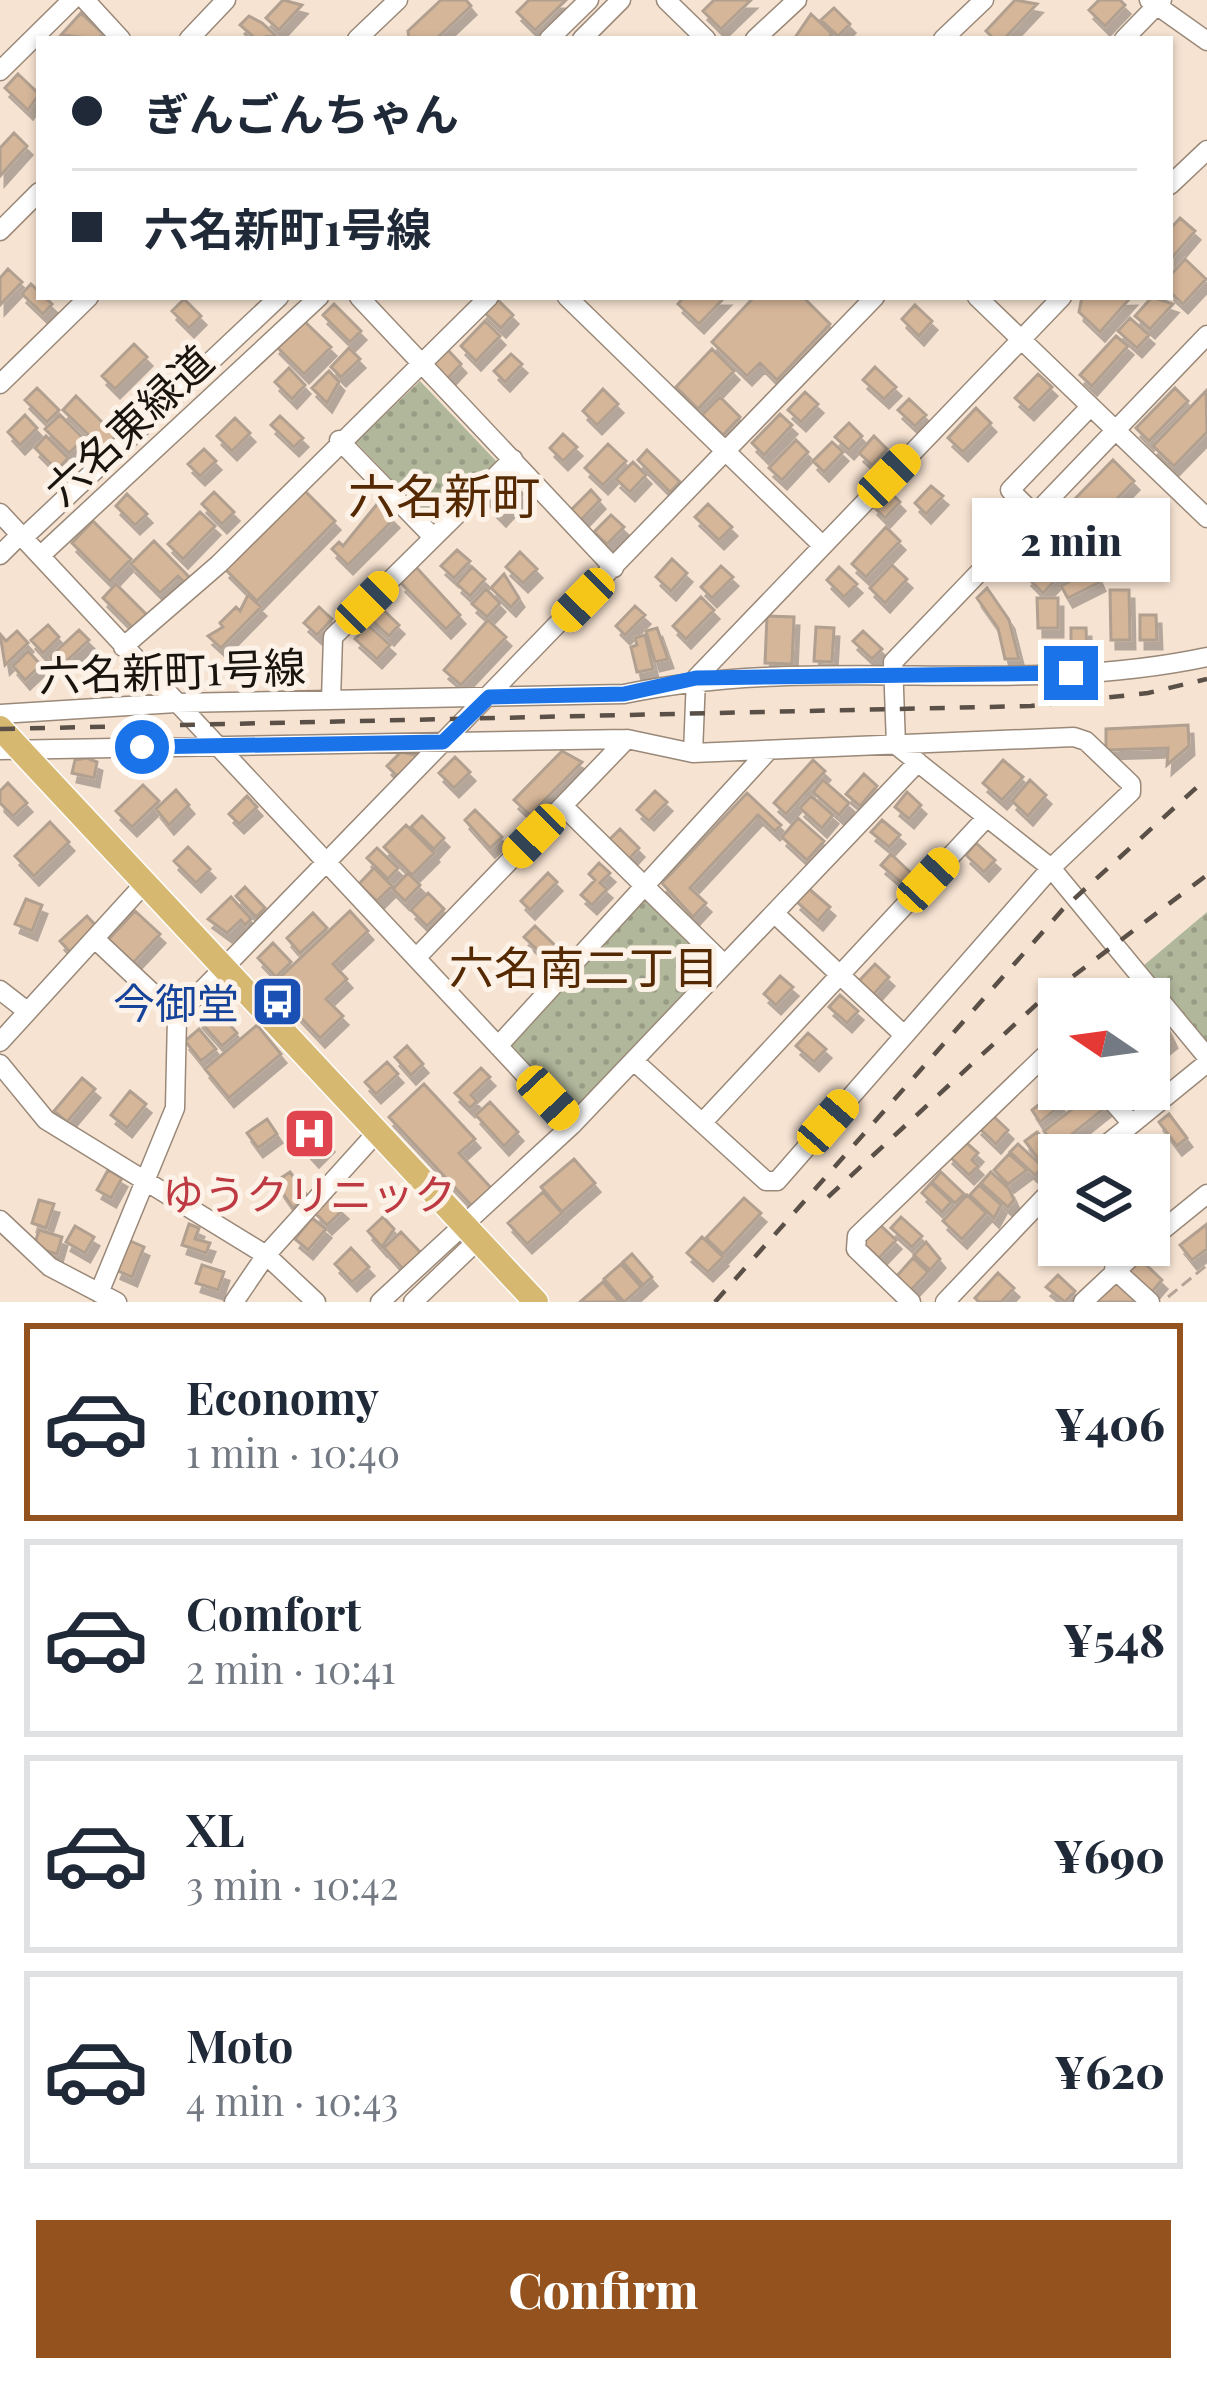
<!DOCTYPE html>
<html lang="en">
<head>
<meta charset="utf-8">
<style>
	body { margin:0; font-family:"Playfair Display","Noto Sans JP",serif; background:#f2f2f3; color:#1f2937; height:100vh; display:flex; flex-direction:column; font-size:45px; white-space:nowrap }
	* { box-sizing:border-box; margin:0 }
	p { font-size:39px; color:#747a83 }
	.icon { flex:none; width:66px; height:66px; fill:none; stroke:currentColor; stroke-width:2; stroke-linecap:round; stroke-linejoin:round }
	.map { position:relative; height:1302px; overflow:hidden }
	.details { display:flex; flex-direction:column; background:#fff; flex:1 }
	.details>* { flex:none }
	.banner { position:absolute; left:36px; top:36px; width:1137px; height:264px; border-radius:0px; box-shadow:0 3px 9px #0004; display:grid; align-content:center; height:264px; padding:0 36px; background:#fff }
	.needle { width:78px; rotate:283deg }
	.tools { position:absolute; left:1038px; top:978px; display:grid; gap:24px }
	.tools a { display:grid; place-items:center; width:132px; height:132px; border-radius:0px; background:#fff; box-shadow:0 3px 9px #0004; font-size:60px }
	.end { position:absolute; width:54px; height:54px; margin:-27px; border:15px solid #1a73e8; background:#fff; box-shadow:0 0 0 6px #fff }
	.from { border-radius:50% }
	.bubble { position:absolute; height:84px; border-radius:0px; background:#fff; box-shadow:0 3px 9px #0004; font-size:39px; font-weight:800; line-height:84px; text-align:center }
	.car { position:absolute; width:36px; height:72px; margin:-36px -18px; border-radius:15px; box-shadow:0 0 9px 3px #0007; background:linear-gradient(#f5c518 24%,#345 0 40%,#f5c518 0 76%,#345 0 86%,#f5c518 0) }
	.banner b { display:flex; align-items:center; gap:42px; height:114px; font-size:45px }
	.banner b+b { border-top:3px solid #e0e1e3 }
	.banner i { width:30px; height:30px; background:#1f2937 }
	ul { padding:21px 0 0; list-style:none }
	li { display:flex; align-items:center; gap:36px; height:198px; margin:0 24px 18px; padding:0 12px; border:6px solid #e0e1e3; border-radius:0px }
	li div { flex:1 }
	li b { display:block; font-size:45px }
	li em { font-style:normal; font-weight:800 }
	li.on { border-color:#94531e }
	li>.icon { width:108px; height:108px; stroke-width:1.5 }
	.primary-button { display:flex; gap:24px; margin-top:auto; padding:24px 36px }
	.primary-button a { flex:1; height:138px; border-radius:0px; background:#94531e; color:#fff; font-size:48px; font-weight:800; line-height:138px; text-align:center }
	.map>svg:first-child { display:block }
	.grass { fill:url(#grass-dots) }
	.building { fill:#d5b699; stroke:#b1a090; stroke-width:3; filter:url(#shadow) }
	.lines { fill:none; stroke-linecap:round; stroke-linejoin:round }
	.minor-casing { stroke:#9a8979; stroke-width:21 }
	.major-casing { stroke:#fff; stroke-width:27 }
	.path { stroke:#b4a497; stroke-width:3; stroke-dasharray:12 6; stroke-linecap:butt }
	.minor { stroke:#fff; stroke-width:18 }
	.major { stroke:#d6b871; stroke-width:24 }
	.rail { stroke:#5a5047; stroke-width:4.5; stroke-dasharray:15 15; stroke-linecap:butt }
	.route { stroke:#1a73e8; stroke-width:15 }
	.labels { text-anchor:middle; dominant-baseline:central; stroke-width:10; stroke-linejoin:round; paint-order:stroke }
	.street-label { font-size:42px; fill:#1a140e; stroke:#fdf2e8 }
	.transit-label { font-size:42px; fill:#164399; stroke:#fdf2e8; text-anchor:end }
	.health-label { font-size:42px; fill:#be3a42; stroke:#fdf2e8 }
	.neighbourhood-label { font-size:45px; fill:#552902; stroke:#fdf2e8 }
	.quarter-label { font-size:48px; fill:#552902; stroke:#fdf2e8 }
</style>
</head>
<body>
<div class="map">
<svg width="1207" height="1302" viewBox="0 0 1207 1302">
	<defs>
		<pattern id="grass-dots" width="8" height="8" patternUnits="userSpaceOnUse" patternTransform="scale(3)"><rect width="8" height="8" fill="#b1b79b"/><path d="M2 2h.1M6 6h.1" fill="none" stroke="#989c84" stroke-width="1.8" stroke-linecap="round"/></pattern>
		<filter id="shadow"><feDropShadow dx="5" dy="9" stdDeviation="0" flood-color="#0004"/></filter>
	</defs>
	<rect width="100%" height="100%" fill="#f6e3d2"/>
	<path class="grass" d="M420,381L497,462L433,523L356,442Z
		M644,899L711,966L572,1113L508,1046Z
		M1207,912V1047L1143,966Z"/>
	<path class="building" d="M283,0L302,5L279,30L266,18Z
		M441,0H466L471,6L436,39H409L408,31Z
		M529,0H566L535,30L517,12Z
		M714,0H751L721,29L703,11Z
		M1015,0L1037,4L1004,39H994L986,31Z
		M1099,0H1120L1125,5L1105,26L1089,10Z
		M834,8L850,24L838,36L821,20Z
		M81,13L103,34L98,39L61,35Z
		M811,14L832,34L827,39H794Z
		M249,16L262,23L275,35L256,39L240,25Z
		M18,74L39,94L28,110L5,88Z
		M14,133L27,146L0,176V148Z
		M1180,218L1195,231L1170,260V229Z
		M1185,259L1206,279L1183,304L1170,292V276Z
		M8,269L22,282L0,305V278Z
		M31,284L52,304L43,314L22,294Z
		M495,297L513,315L501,328L482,310Z
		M684,297H725L699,324L678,304Z
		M754,297H803L830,324L777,380L760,363L747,376L712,342Z
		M1082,297L1091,298L1131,297L1100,332L1079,312Z
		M1152,297L1173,304L1150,329L1135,316Z
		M184,299L201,316L189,328L172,311Z
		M334,304L361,331L350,342L323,315Z
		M915,305L932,321L919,336L902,319Z
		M301,318L331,347L304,374L275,345Z
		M1130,318L1149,335L1137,348L1118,331Z
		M485,321L500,336L476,361L461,346Z
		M1116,336L1128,346L1092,386L1080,375Z
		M134,344L147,357L115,389L102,376Z
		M349,348L360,359L341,377L331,367Z
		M447,349L461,364L447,379L432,364Z
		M712,349L734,371L698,409L676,387Z
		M511,354L522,364L505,382L494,371Z
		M875,367L896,387L884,399L863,380Z
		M289,368L305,385L292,399L275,382Z
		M329,371L339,382L327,403L312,388Z
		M1038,374L1052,387L1029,411L1015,398Z
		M37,388L59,410L47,422L25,400Z
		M1175,388L1188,401L1149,441L1136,428Z
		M603,389L618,404L597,425L583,411Z
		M1206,391L1207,432L1174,466L1153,446Z
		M805,392L818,404L801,422L788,410Z
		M76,396L116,436L103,449L63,410Z
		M720,397L740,417L723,435L702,415Z
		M909,399L926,415L915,426L898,410Z
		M976,408L991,423L963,452L948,438Z
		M780,414L792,425L764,455L752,443Z
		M25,415L37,428L20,445L8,432Z
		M60,415L84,439L69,453L45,429Z
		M280,416L303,438L294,447L271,425Z
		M235,418L250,433L232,451L217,436Z
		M849,423L862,436L849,450L835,437Z
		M563,434L577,447L563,461L550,448Z
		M46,436L68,458L57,470L35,448Z
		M874,436L887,449L872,465L859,453Z
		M796,440L808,452L782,480L769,468Z
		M832,442L843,452L824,472L813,461Z
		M608,444L626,461L603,485L585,468Z
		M204,449L216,461L200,476L188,464Z
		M647,450L680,482L670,492L638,460Z
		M1113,460L1134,481L1086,531L1064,510Z
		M633,462L646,475L630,492L616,479Z
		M509,482L523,494L501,517L488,504Z
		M931,486L943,496L926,514L915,503Z
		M303,489L335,521L257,601L225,569Z
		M591,490L600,500L581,520L571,510Z
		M888,490L900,502L885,518L873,506Z
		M214,492L234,512L222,524L202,504Z
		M127,494L147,514L135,525L116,506Z
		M378,503L394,519L348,565L332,549L339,542L343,546Z
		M708,504L732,527L719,540L695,517Z
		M200,512L215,526L183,559L168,544Z
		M611,515L624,527L607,544L594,532Z
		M1065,516L1095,546L1072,570L1053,552L1069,536L1057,525Z
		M93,521L131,559L110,581L72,543Z
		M886,527L900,541L866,577L852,564Z
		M1026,540L1037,551L1021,568L1009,557Z
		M154,541L194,582L189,587L178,576L160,593L131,564Z
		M457,550L470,561L454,578L441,566Z
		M520,552L537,569L523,583L506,567Z
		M1046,557L1062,573L1043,593L1027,577Z
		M672,559L687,573L671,591L656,577Z
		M892,565L907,579L885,603L870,588Z
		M721,566L733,577L712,598L701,587Z
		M416,567L460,615L446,629L401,583Z
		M472,567L485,579L470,596L457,584Z
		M839,567L857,584L844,597L827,580Z
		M1094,569L1100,582L1068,598L1061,586Z
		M504,574L519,598L511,607L491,588Z
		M116,584L150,618L137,632L103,598Z
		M987,588L1009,620L1019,659H1005L998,628L977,598Z
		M486,589L500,603L487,617L472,604Z
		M1110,590H1129L1130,640H1111Z
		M248,595L261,607L221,648L208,636L223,627L220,623L236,607L240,611Z
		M701,597L714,610L686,639L673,626Z
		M1037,598H1058V628H1038Z
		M374,601L399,625L389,636L363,612Z
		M635,606L645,615L625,635L616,626Z
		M319,607L332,619L317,635L304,623Z
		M1140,615H1156L1157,640H1140Z
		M767,616L794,617L792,664L765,663Z
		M488,620L506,637L461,685L444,670Z
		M48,625L59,637L43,653L31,640Z
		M368,625L390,645L377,659L355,639Z
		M816,627L834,628L832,662L814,661Z
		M657,628L668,659L655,662L646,631Z
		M1071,628H1086L1087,655H1071Z
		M79,630L89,640L60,667L50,657Z
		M17,631L28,643L5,665L0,634L6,641Z
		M863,631L882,649L872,659L853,641Z
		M645,635L653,669L637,672L631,647L637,645L635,638Z
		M28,651L41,665L25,680L13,666Z
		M1188,725L1189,746L1167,765L1168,748L1106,750V729Z
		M562,751L582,762L530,815L514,800Z
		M401,752L419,756L398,777L387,766Z
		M455,757L470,772L454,788L439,773Z
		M87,758L97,762L94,778L72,773L75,760Z
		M813,760L825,771L786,814L774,803Z
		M1003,760L1023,777L1002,800L983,783Z
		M864,774L877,786L860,806L846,794Z
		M823,780L849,803L839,815L813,792Z
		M1030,780L1046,795L1028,816L1012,801Z
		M8,783L27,803L13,816L0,803V791Z
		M143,785L159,801L132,827L116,811Z
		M176,790L189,805L169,825L156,809Z
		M655,791L667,802L649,821L637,810Z
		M907,792L921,805L909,819L895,807Z
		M747,793L781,825L775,831L758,815L690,888L706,903L693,917L662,883Z
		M247,796L257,807L239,824L229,814Z
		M811,796L833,815L822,828L800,808Z
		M475,810L502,837L490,848L465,820Z
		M422,816L444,838L434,849L411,827Z
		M798,818L824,841L807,860L782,837Z
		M882,820L900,835L889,847L871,832Z
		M50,822L69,842L34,876L15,856Z
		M406,825L434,853L412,875L384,847Z
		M620,829L639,848L629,859L609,840Z
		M976,843L995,860L984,872L966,855Z
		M188,847L210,869L196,883L174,861Z
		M377,848L398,868L388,879L367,858Z
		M891,854L913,875L904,885L881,865Z
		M599,863L610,873L600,883L607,889L592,905L581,895L595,880L589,874Z
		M374,868L392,886L377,901L359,884Z
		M408,873L420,885L405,901L393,889Z
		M548,873L557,882L530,910L521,901Z
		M245,887L265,908L256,917L236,896Z
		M808,888L830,907L818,921L796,901Z
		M428,893L444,909L427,926L411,910Z
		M231,897L251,919L245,925L241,920L227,933L208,919Z
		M26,899L42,905L32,931L15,924Z
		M135,911L160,934L132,964L107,941Z
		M350,911L368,931L333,964L347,979L326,999L343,1016L320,1038L271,986Z
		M313,913L327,928L300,953L287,938Z
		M87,916L98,928L72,954L60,941Z
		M535,926L566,956L555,967L524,937Z
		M273,943L291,962L276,977L258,958Z
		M875,964L889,977L873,995L858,982Z
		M780,976L793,987L776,1005L764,994Z
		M840,995L858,1011L847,1023L829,1007Z
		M213,1005L237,1033L222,1046L198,1019Z
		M1164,1022L1172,1039L1156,1052L1149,1033Z
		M257,1025L281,1054L229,1098L205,1069Z
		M199,1029L216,1049L201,1061L185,1041Z
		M808,1033L826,1049L814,1062L796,1046Z
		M407,1046L423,1064L411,1075L395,1057Z
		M387,1062L398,1074L376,1094L365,1082Z
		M481,1068L490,1077L471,1095L477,1101L470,1108L455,1093Z
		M82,1078L95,1089L67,1122L54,1111Z
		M424,1084L475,1139L459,1153L492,1189L473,1207L389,1117Z
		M130,1091L146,1104L127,1128L111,1115Z
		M1094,1092L1106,1107L1056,1147L1044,1131Z
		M1052,1094L1061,1105L1040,1122L1032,1110Z
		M490,1102L518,1132L504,1146L476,1115Z
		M316,1110L325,1121L316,1129L329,1143L314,1158L291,1133Z
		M989,1112L1008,1130L996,1144L977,1126Z
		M1169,1114L1187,1138L1177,1146L1159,1122Z
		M267,1119L277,1134L258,1148L247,1133Z
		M1037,1132L1058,1158L1045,1168L1025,1141Z
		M962,1139L978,1153L972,1160L978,1166L969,1175L948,1155Z
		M1018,1144L1043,1167L1035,1175L1010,1152Z
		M1009,1154L1027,1170L1008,1184L994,1170Z
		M574,1159L595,1183L562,1212L541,1187Z
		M108,1170L122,1178L111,1198L97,1190Z
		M290,1172L308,1197L293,1208L275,1182Z
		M941,1172L964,1194L955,1203L932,1182Z
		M991,1172L1009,1189L1014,1200L1008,1207L981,1183Z
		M931,1183L951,1202L942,1212L922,1193Z
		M979,1185L1001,1205L994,1218L970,1195Z
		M543,1192L562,1213L527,1244L508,1223Z
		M967,1195L986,1213L962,1239L943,1221Z
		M330,1198L343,1210L327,1225L315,1213Z
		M744,1198L761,1213L723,1254L706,1238Z
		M39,1200L54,1204L46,1228L32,1223Z
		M383,1217L394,1229L382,1247L368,1231Z
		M901,1217L922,1236L912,1247L891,1228Z
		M312,1218L326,1229L308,1250L295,1239Z
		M878,1223L896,1240L879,1258L862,1242Z
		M189,1224L199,1228L195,1239L210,1243L206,1253L182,1245Z
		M1207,1224V1249L1192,1260L1180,1245Z
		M75,1226L94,1237L85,1253L66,1242Z
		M39,1230L62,1237L57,1254L34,1247Z
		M401,1232L421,1253L404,1270L384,1248Z
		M702,1237L723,1257L708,1272L687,1253Z
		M128,1240L144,1247L132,1277L116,1270Z
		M926,1242L940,1259L930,1270L914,1255Z
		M351,1248L369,1267L352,1282L335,1264Z
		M632,1254L652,1277L643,1285L623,1262Z
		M913,1258L928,1272L910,1291L896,1277Z
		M1139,1258L1162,1280L1149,1295L1125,1273Z
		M621,1264L641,1287L624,1302L604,1279Z
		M202,1265L224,1272L218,1290L196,1283Z
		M998,1273L1014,1288L1001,1302H979L975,1298Z
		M1058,1275L1075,1291L1065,1302L1046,1287Z
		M1113,1279L1138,1302H1091Z
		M603,1282L620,1302H580Z"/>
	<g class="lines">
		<defs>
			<path id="minor" d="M85,0L121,39
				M666,0L706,39
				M1149,0L1207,41
				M189,39L226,0
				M357,39L398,0
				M549,39L589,0
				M582,39L621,0
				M755,39L797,0
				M943,39L984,0
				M1124,39L1162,0
				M0,71L72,0
				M1170,185L1207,150
				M0,231L39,192
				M359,297L614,568
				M567,297L822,545
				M977,297L1207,518
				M1207,335L893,662L896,745L1051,868L1207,1057
				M0,384L89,297
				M339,440L433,537
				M0,513L572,1125L918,762
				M1034,514L1010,490L1090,407
				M23,538L279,297
				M0,555L20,535
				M40,556L319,297
				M123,647L219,564L489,297
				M331,700L333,637L513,459
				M0,714L176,703L624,694C815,653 1015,698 1207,657
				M0,750L627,739L693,753
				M563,806L724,964
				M774,913L904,1035
				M95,939L177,1016
				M416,958L627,739
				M0,990L27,1011
				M0,1042L145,883
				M498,1046L768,751
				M634,1061L766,1181H777L1051,868L1131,792V784L1086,741L1074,737L693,753L696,678L1062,297
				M0,1064L46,1120L266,1255L316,1302
				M1102,1089L1132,1124L1207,1063
				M702,1123L987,817
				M1093,1155L1132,1124
				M0,1220L50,1267L117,1302
				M1149,1241L1207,1194
				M1114,1269L1150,1302
				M99,1293L175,1108L177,1016L875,297
				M234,1302L266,1255L379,1130
				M380,1302L572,1125
				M413,1302L479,1239
				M911,1302L856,1249L857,1236L1059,1042
				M945,1302L1059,1182
				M1083,1302L1144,1245"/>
			<path id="major" d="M0,728L536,1302"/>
		</defs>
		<use href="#minor" class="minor-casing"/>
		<use href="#major" class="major-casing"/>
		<path class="path" d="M1168,1297L1207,1265"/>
		<use href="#minor" class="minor"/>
		<use href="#major" class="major"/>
		<path class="rail" d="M0,729L1031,706L1148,693L1207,679
			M828,1197L1039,1002L1207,875
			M715,1302L1063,909L1207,778"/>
	</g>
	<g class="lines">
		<path class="route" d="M142,747L443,742L489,697L624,694L696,678L1071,673"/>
	</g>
	<defs>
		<symbol id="bus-square" viewBox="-11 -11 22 22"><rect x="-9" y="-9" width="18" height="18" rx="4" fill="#1a4fb4" stroke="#fdf2e8"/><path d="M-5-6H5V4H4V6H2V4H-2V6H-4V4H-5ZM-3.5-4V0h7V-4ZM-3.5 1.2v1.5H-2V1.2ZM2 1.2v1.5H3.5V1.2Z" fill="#fff"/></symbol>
		<symbol id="hospital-square" viewBox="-11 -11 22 22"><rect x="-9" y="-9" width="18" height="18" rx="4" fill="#e0444e" stroke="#fdf2e8"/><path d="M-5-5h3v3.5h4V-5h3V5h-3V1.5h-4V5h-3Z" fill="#fff"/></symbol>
	</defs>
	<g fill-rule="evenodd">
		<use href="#bus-square" x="248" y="972" width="59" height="59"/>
		<use href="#hospital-square" x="280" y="1104" width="59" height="59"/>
	</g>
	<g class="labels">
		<g class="street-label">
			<text transform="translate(128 424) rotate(-43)">六名東緑道</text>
			<text transform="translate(172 670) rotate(-2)">六名新町1号線</text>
		</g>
		<g class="transit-label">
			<text x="239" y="1002">今御堂</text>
		</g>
		<g class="health-label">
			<text x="309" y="1193">ゆうクリニック</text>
		</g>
		<g class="neighbourhood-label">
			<text x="584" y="965">六名南二丁目</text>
		</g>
		<g class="quarter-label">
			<text x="444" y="494">六名新町</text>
		</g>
	</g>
</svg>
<div class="tools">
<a><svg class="needle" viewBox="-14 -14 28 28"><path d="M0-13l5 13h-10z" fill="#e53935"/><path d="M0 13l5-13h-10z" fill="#747a83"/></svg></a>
<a><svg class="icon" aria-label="layers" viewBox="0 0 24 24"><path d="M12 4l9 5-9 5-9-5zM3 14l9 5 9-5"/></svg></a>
</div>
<i class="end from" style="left:142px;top:747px"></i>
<i class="end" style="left:1071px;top:673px"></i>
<div class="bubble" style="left:972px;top:498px;width:198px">2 min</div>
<i class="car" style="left:889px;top:476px;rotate:44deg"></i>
<i class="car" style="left:583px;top:600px;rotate:224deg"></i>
<i class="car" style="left:367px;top:603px;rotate:45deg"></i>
<i class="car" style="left:534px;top:836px;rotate:224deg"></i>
<i class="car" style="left:928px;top:880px;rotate:43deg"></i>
<i class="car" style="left:548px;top:1098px;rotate:137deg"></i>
<i class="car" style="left:828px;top:1122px;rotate:41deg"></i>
<div class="banner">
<b><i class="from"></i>ぎんごんちゃん</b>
<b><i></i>六名新町1号線</b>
</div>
</div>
<section class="details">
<ul>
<li class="on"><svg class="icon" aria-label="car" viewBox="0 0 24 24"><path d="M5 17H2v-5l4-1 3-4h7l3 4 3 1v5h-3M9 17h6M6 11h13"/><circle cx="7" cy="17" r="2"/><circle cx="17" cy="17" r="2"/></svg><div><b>Economy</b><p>1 min · 10:40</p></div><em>¥406</em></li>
<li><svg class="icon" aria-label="car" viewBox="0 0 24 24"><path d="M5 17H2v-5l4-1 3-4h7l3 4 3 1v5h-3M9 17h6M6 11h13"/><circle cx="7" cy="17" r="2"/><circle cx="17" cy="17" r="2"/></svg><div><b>Comfort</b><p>2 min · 10:41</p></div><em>¥548</em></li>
<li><svg class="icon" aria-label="car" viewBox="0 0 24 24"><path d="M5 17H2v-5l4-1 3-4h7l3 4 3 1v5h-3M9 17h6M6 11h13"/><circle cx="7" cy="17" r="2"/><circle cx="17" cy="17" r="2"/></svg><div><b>XL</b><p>3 min · 10:42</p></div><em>¥690</em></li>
<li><svg class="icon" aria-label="car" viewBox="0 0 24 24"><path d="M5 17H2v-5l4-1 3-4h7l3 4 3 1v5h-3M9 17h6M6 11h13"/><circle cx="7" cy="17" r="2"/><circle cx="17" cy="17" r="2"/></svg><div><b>Moto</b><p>4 min · 10:43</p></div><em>¥620</em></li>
</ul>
<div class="primary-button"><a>Confirm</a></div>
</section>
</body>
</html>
